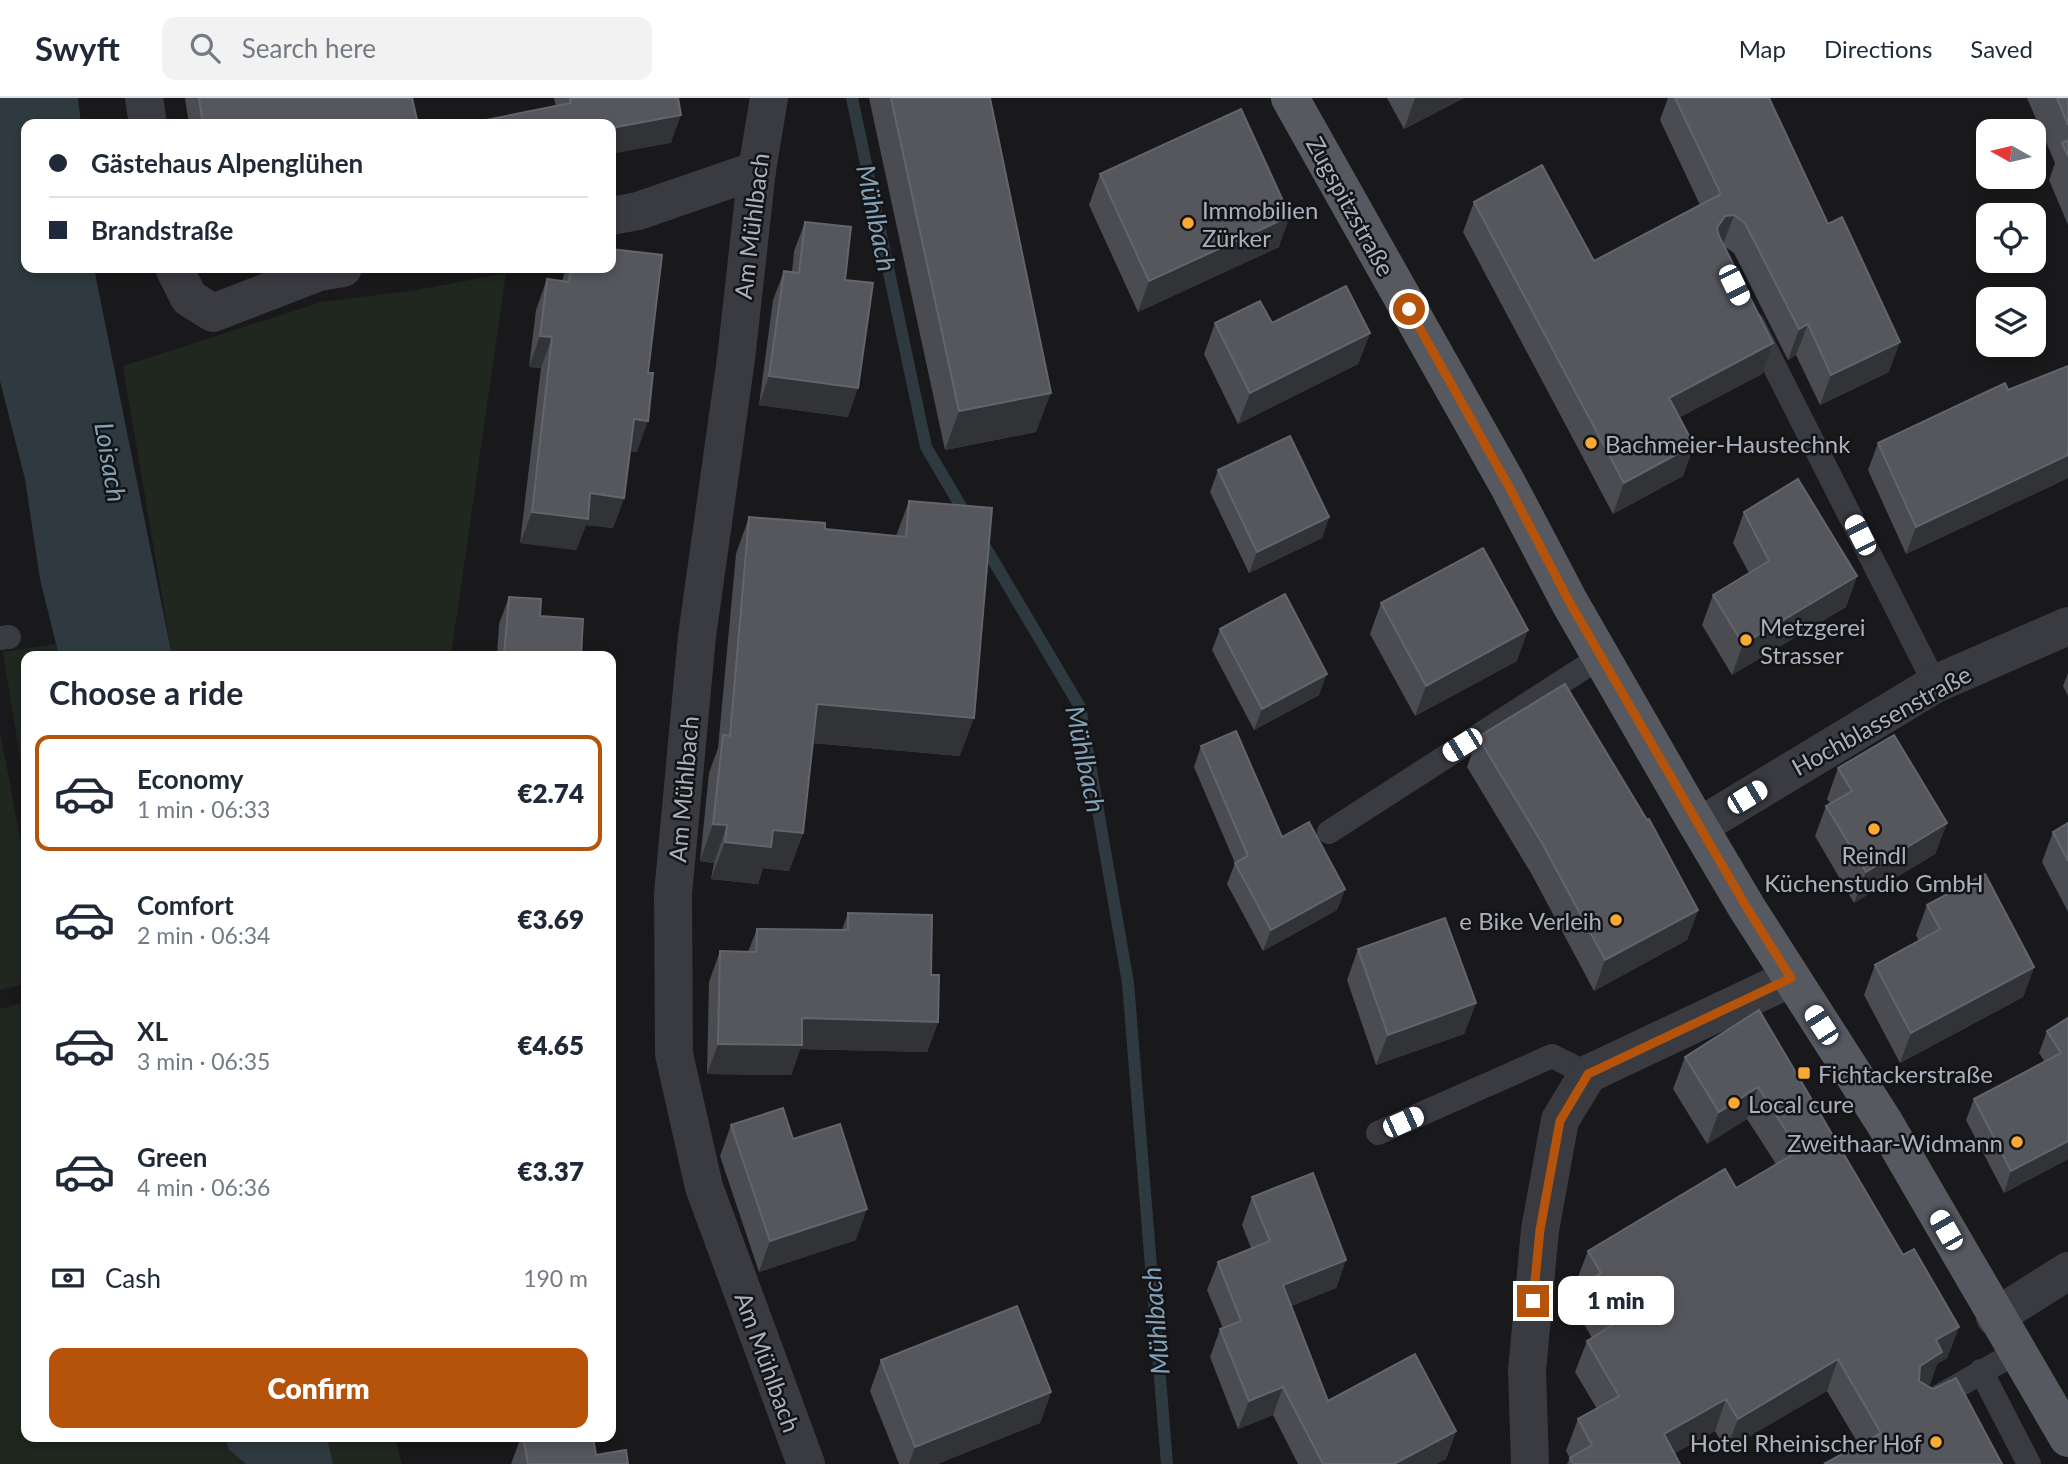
<!DOCTYPE html>
<html lang="en">
<head>
<meta charset="utf-8">
<style>
	body { margin:0; font-family:Lato,sans-serif; background:#f2f2f3; color:#1f2937; height:100vh; display:flex; flex-direction:column; font-size:26px; white-space:nowrap }
	* { box-sizing:border-box; margin:0 }
	p { font-size:23px; color:#747a83 }
	.icon { flex:none; width:38px; height:38px; fill:none; stroke:currentColor; stroke-width:2; stroke-linecap:round; stroke-linejoin:round }
	.map { position:relative; flex:1; overflow:hidden }
	.panel { position:absolute; left:21px; top:553px; width:595px; height:791px; display:flex; flex-direction:column; background:#fff; border-radius:14px; box-shadow:0 4px 10px #0003 }
	.panel>* { flex:none }
	.guide { position:absolute; left:21px; top:21px; width:595px; height:154px; border-radius:14px; box-shadow:0 4px 10px #0003; display:grid; align-content:center; height:154px; padding:0 28px; background:#fff }
	.needle { width:46px; rotate:278deg }
	.buttons { position:absolute; left:1976px; top:21px; display:grid; gap:14px }
	.buttons a { display:grid; place-items:center; width:70px; height:70px; border-radius:14px; background:#fff; box-shadow:0 4px 10px #0003; font-size:35px }
	.end { position:absolute; width:32px; height:32px; margin:-16px; border:9px solid #b45309; background:#fff; box-shadow:0 0 0 4px #fff }
	.from { border-radius:50% }
	.bubble { position:absolute; height:49px; border-radius:14px; background:#fff; box-shadow:0 4px 10px #0003; font-size:23px; font-weight:800; line-height:49px; text-align:center }
	.car { position:absolute; width:21px; height:42px; margin:-21px -10px; border-radius:9px; box-shadow:0 0 5px 2px #0007; background:linear-gradient(#fff 24%,#345 0 40%,#fff 0 76%,#345 0 86%,#fff 0) }
	.guide b { display:flex; align-items:center; gap:24px; height:66px; font-size:26px }
	.guide b+b { border-top:2px solid #e0e1e3 }
	.guide i { width:18px; height:18px; background:#1f2937 }
	ul { padding:0; list-style:none }
	li { display:flex; align-items:center; gap:21px; height:116px; margin:0 14px 10px; padding:0 14px; border:4px solid transparent; border-radius:14px }
	li div { flex:1 }
	li b { display:block; font-size:26px }
	li em { font-style:normal; font-weight:800 }
	li.current { border-color:#b45309 }
	li>.icon { width:63px; height:63px; stroke-width:1.5 }
	h2 { padding:0 28px; font-size:32px; line-height:84px }
	.pay { display:flex; align-items:center; gap:18px; height:77px; padding:0 28px; font-size:26px }
	.pay p { margin-inline-start:auto }
	.action { display:flex; gap:14px; margin-top:auto; padding:14px 28px }
	.action a { flex:1; height:80px; border-radius:14px; background:#b45309; color:#fff; font-size:28px; font-weight:800; line-height:80px; text-align:center }
	header { display:flex; align-items:center; gap:42px; box-sizing:border-box; height:98px; padding:0 35px; background:#fff; border-bottom:2px solid #e0e1e3 }
	header strong { font-size:33px }
	nav { display:flex; gap:38px; margin-inline-start:auto; font-size:24px }
	.search { width:490px; height:63px; background:#f2f2f3; display:flex; align-items:center; gap:18px; box-sizing:border-box; padding:0 24px; border-radius:14px; color:#747a83; font-size:26px }
	.map>svg:first-child { display:block }
	.green { fill:#1f271f }
	.water { fill:#2e3a40 }
	.lines { fill:none; stroke-linecap:round; stroke-linejoin:round }
	.stream { stroke:#2e3a40; stroke-width:12 }
	.service { stroke:#3a3b41; stroke-width:24 }
	.minor { stroke:#3a3b41; stroke-width:38 }
	.primary { stroke:#565960; stroke-width:38 }
	.wall { fill:#4a4c51 }
	.shaded-wall { fill:#323337 }
	.building { fill:#55575d; stroke:#62656c; stroke-width:2 }
	.route { stroke:#b45309; stroke-width:9 }
	.poi-dot { fill:#faa932; stroke:#141417; stroke-width:2.5 }
	.labels { text-anchor:middle; dominant-baseline:central; stroke-width:5; stroke-linejoin:round; paint-order:stroke }
	.street-label { font-size:24px; fill:#abb1bc; stroke:#141417 }
	.poi-label { font-size:24px; fill:#abb1bc; stroke:#141417; text-anchor:start }
	.water-label { font-size:26px; font-style:italic; fill:#81a2b8; stroke:#141417 }
</style>
</head>
<body>
<header>
<strong>Swyft</strong>
<div class="search"><svg class="icon" aria-label="search" viewBox="0 0 24 24"><circle cx="10" cy="10" r="6"/><path d="M15 15l6 6"/></svg>Search here</div>
<nav><a>Map</a><a>Directions</a><a>Saved</a></nav>
</header>
<div class="map">
<svg width="2068" height="1366" viewBox="0 0 2068 1366">
	<rect width="100%" height="100%" fill="#19191b"/>
	<path class="green" d="M506,175L451,558H172L123,268L321,204L417,192Z
		M56,546L59,558H26V696L3,554Z
		M0,634L26,770V886L0,892Z
		M26,904V1339H226L228,1351L246,1366H0V911Z
		M327,1339H395L402,1366H332Z"/>
	<path class="water" d="M0,0H78L81,26H26V170H94L172,558H59L40,481L25,381L0,283Z
		M226,1339H327L333,1366H246L228,1351Z"/>
	<g class="lines">
		<path class="stream" d="M852,0L926,349L969,422
			M980,440L1080,609L1128,885L1167,1366"/>
		<path class="service" d="M1753,226L1935,586
			M0,540L9,539
			M1329,734L1602,558
			M1378,1035L1552,958L1588,976
			M1981,1273L2029,1366
			M1931,1303L2017,1254"/>
		<path class="minor" d="M144,0L148,26
			M769,0L757,72L736,261L697,538L673,796L674,956L704,1089L806,1366
			M611,118L638,113L757,72
			M174,170L189,200L213,215L319,174L343,170
			M1700,728L1935,586L2068,528
			M1995,1219L2068,1173
			M1530,1366L1527,1273L1540,1132L1560,1022L1588,976L1791,880"/>
		<path class="primary" d="M1290,0L1508,387L1570,505L1689,712L1747,810L1884,1024L2068,1340"/>
	</g>
	<path class="wall" d="M185,0H412L418,26H189Z
		M554,0H678L671,45L556,8Z
		M869,0H990L1036,334L945,352Z
		M1387,0H1464L1404,31Z
		M1668,0H1769L1889,274L1820,307L1796,257L1788,262L1734,155L1724,148L1773,245L1762,276L1680,319L1694,347L1683,378L1613,416L1463,134L1474,104L1594,163L1700,107L1660,22Z
		M2027,0H2068V127L2049,82L2055,65Z
		M1100,76L1279,149L1138,214L1089,107Z
		M805,124L845,182L848,319L759,307L773,202L784,173L792,174L794,153Z
		M566,170H611L637,354L630,353L624,400L613,430L586,427L576,452L520,445L541,270L529,269L536,212L547,181L562,183Z
		M1215,225H1272L1370,235L1358,266L1238,326L1204,256Z
		M2068,268V380L1906,456L1868,372L1878,345Z
		M1218,372L1329,419L1322,440L1249,475L1210,394Z
		M909,403L960,658L812,645L803,735L789,773L763,770L758,786L711,781L714,765L700,763L709,675L718,650L736,456L749,419L825,431L896,438Z
		M1744,414L1857,478L1846,509L1732,577L1702,527L1713,497L1749,475L1733,445Z
		M509,499L540,518L581,558H497L499,526Z
		M1381,505L1517,563L1415,618L1370,536Z
		M1220,531L1319,597L1254,632L1212,552Z
		M2068,575V598L2063,588Z
		M1478,639L1698,812L1687,842L1594,893L1531,775L1467,669Z
		M1201,648L1282,739L1345,791L1337,812L1263,853L1227,786L1235,765L1194,669Z
		M1838,670L1947,725L1935,756L1854,805L1815,738L1826,708L1830,705L1827,701Z
		M2068,725V814L2042,764L2053,734Z
		M1927,807L2034,869L2023,899L1900,965L1864,897L1875,867L1919,843L1916,837Z
		M848,815L931,877L938,924L927,954L800,951L791,977L707,976L709,884L720,853L748,854L757,831L842,832Z
		M1358,851L1476,905L1464,936L1376,967L1347,882Z
		M1759,912L1903,1157L1959,1229L1947,1260L1937,1266L1930,1286L1927,1288L2002,1366L1859,1347L1827,1293L1726,1352L1715,1333L1675,1355L1680,1366H1567L1570,1360L1566,1353L1578,1321L1597,1311L1575,1274L1587,1243L1592,1240L1577,1214L1583,1196L1576,1184L1588,1153L1736,1090L1776,1066L1747,1021L1707,1046L1673,991L1685,959Z
		M2068,920V1061L2004,1095L1966,1022L1974,1001L2045,964L2039,955L2047,933Z
		M731,1027L793,1041L856,1142L759,1174L720,1058Z
		M1252,1099L1346,1162L1336,1190L1291,1208L1328,1303L1456,1333L1446,1361L1436,1366H1298L1273,1317L1238,1331L1210,1259L1220,1231L1223,1230L1207,1192L1218,1164L1251,1150L1242,1127Z
		M881,1262L1051,1294L1040,1325L937,1366H899L870,1293Z
		M521,1339H593L596,1357L628,1366H511Z"/>
	<path class="shaded-wall" d="M1415,0H1464L1404,31Z
		M681,17L671,45L611,56V30Z
		M1734,117L1723,147L1714,149L1717,130L1725,118Z
		M1290,118L1279,149L1138,214L1149,183Z
		M1808,226L1796,257L1788,262L1799,231Z
		M1370,235L1358,266L1238,326L1250,295Z
		M540,238L552,239L541,270L529,269Z
		M1900,244L1889,274L1820,307L1831,277Z
		M1773,245L1762,276L1658,331L1669,300Z
		M769,278L858,290L848,319L759,307Z
		M1051,295L1036,334L945,352L959,313Z
		M634,321L648,323L637,354L623,352Z
		M1694,347L1683,378L1613,416L1624,385Z
		M2068,357V380L1906,456L1916,429Z
		M590,395L624,400L613,430L586,427L576,452L520,445L532,414Z
		M1329,419L1322,440L1249,475L1257,454Z
		M1857,478L1846,509L1732,577L1743,546Z
		M1528,532L1517,563L1415,618L1426,588Z
		M1327,576L1319,597L1254,632L1262,611Z
		M817,606L974,620L960,658L803,644Z
		M1947,725L1935,756L1854,805L1866,774Z
		M713,726L727,727L714,765L700,763Z
		M773,732L803,735L789,773L763,770L758,786L711,781L725,744Z
		M1345,791L1337,812L1263,853L1271,832Z
		M1698,812L1687,842L1594,893L1605,862Z
		M2034,869L2023,899L1900,965L1911,935Z
		M1476,905L1464,936L1376,967L1388,937Z
		M802,920L938,924L927,954L800,951L791,977L707,976L718,946Z
		M1758,989L1747,1021L1707,1046L1719,1014Z
		M2068,1043V1061L2004,1095L2011,1073Z
		M867,1111L856,1142L759,1174L770,1143Z
		M1346,1162L1336,1190L1273,1215L1283,1187Z
		M1959,1229L1947,1260L1937,1266L1930,1286L1909,1300L1920,1268L1936,1242Z
		M1838,1261L1827,1293L1726,1352L1738,1321Z
		M1283,1289L1273,1317L1238,1331L1249,1303Z
		M1051,1294L1040,1325L937,1366H909L915,1349Z
		M1726,1301L1715,1333L1655,1366L1664,1336Z
		M1456,1333L1446,1361L1436,1366H1394Z"/>
	<path class="building" d="M199,0H412L418,26H203Z
		M570,0H678L681,17L611,30V26H466L571,5Z
		M891,0H990L1051,295L959,313Z
		M1675,0H1769L1828,126L1842,119L1900,244L1831,277L1808,226L1799,231L1745,125L1734,117L1725,118L1717,130L1719,138L1773,245L1669,300L1694,347L1624,385L1474,104L1542,67L1594,163L1721,96Z
		M2057,0H2068V27Z
		M1241,11L1290,118L1149,183L1100,76Z
		M2068,42V58L2062,45Z
		M805,124L851,129L845,182L873,185L858,290L769,278L784,173L799,175Z
		M611,151L662,157L648,275H653L648,323L634,321L624,400L590,395L588,421L532,414L552,239L540,238L547,181L569,184L571,170H611Z
		M1346,188L1370,235L1250,295L1215,225L1260,203L1272,225Z
		M2068,268V357L1916,429L1878,345L2005,285L2008,292Z
		M1290,338L1329,419L1257,454L1218,372Z
		M1798,381L1857,478L1743,546L1713,497L1769,463L1744,414Z
		M909,403L992,410L974,620L817,606L803,735L773,732L771,749L725,744L727,727L713,726L723,637L730,638L749,419L825,425V431L906,439Z
		M1483,450L1528,532L1426,588L1381,505Z
		M1285,496L1327,576L1262,611L1220,531Z
		M509,499L541,501L540,518L583,521L581,558H504Z
		M1565,586L1647,722L1649,721L1698,812L1605,862L1542,745L1478,639Z
		M1236,633L1282,739L1309,724L1345,791L1271,832L1235,765L1248,758L1201,648Z
		M1894,637L1947,725L1866,774L1826,708L1852,693L1838,670Z
		M2068,725V763L2053,734Z
		M1985,776L2034,869L1911,935L1875,867L1940,831L1927,807Z
		M848,815L932,817L931,877H939L938,924L802,920V947L718,946L720,853L756,854L757,831L848,832Z
		M1445,820L1476,905L1388,937L1358,851Z
		M1759,912L1903,1157L1914,1151L1959,1229L1936,1242L1942,1254L1920,1268L1919,1283L1933,1291L1956,1280L2002,1366H1824L1881,1335L1838,1261L1738,1321L1726,1301L1664,1336L1680,1366H1573L1570,1360L1592,1347L1578,1321L1619,1298L1587,1243L1614,1226L1588,1183L1601,1175L1588,1153L1725,1071L1736,1090L1799,1053L1758,989L1719,1014L1685,959Z
		M2068,920V1043L2011,1073L1974,1001L2061,955L2047,933Z
		M783,1010L793,1041L840,1026L867,1111L770,1143L731,1027Z
		M1313,1075L1346,1162L1283,1187L1328,1303L1415,1256L1456,1333L1394,1366H1323L1283,1289L1249,1303L1220,1231L1241,1223L1218,1164L1270,1143L1252,1099Z
		M1017,1208L1051,1294L915,1349L881,1262Z
		M523,1339H593L596,1357L626,1352L628,1366H528Z"/>
	<g class="lines">
		<path class="route" d="M1409,211L1508,387L1570,505L1747,810L1791,880L1588,976L1560,1023L1540,1132L1533,1203"/>
	</g>
	<g class="poi-dot">
		<circle cx="1188" cy="125" r="7"/>
		<circle cx="1591" cy="345" r="7"/>
		<circle cx="1746" cy="542" r="7"/>
		<circle cx="1874" cy="731" r="7"/>
		<circle cx="1616" cy="822" r="7"/>
		<rect x="1797" y="968" width="14" height="14" rx="3.5"/>
		<circle cx="1734" cy="1005" r="7"/>
		<circle cx="2017" cy="1044" r="7"/>
		<circle cx="1936" cy="1344" r="7"/>
	</g>
	<g class="labels">
		<g class="street-label">
			<text transform="translate(1351 108) rotate(61)">Zugspitzstraße</text>
			<text transform="translate(751 128) rotate(-83)">Am Mühlbach</text>
			<text transform="translate(1881 622) rotate(-29)">Hochblassenstraße</text>
			<text transform="translate(683 691) rotate(-85)">Am Mühlbach</text>
			<text transform="translate(768 1264) rotate(70)">Am Mühlbach</text>
		</g>
		<g class="poi-label">
			<text x="1202" y="111">Immobilien<tspan x="1202" dy="28">Zürker</tspan></text>
			<text x="1605" y="345">Bachmeier-Haustechnk</text>
			<text x="1760" y="528">Metzgerei<tspan x="1760" dy="28">Strasser</tspan></text>
			<text x="1874" y="756" text-anchor="middle">Reindl<tspan x="1874" dy="28">Küchenstudio GmbH</tspan></text>
			<text x="1602" y="822" text-anchor="end">e Bike Verleih</text>
			<text x="1818" y="975">Fichtackerstraße</text>
			<text x="1748" y="1005">Local cure</text>
			<text x="2003" y="1044" text-anchor="end">Zweithaar-Widmann</text>
			<text x="1922" y="1344" text-anchor="end">Hotel Rheinischer Hof</text>
		</g>
		<g class="water-label">
			<text transform="translate(877 120) rotate(78)">Mühlbach</text>
			<text transform="translate(111 364) rotate(80)">Loisach</text>
			<text transform="translate(1086 661) rotate(78)">Mühlbach</text>
			<text transform="translate(1155 1223) rotate(-95)">Mühlbach</text>
		</g>
	</g>
</svg>
<div class="buttons">
<a><svg class="needle" viewBox="-14 -14 28 28"><path d="M0-13l5 13h-10z" fill="#e53935"/><path d="M0 13l5-13h-10z" fill="#747a83"/></svg></a>
<a><svg class="icon" aria-label="locate" viewBox="0 0 24 24"><circle cx="12" cy="12" r="6"/><path d="M12 2v4M12 18v4M2 12h4M18 12h4"/></svg></a>
<a><svg class="icon" aria-label="layers" viewBox="0 0 24 24"><path d="M12 4l9 5-9 5-9-5zM3 14l9 5 9-5"/></svg></a>
</div>
<i class="end from" style="left:1409px;top:211px"></i>
<i class="end" style="left:1533px;top:1203px"></i>
<div class="bubble" style="left:1558px;top:1178px;width:116px">1 min</div>
<i class="car" style="left:1734px;top:187px;rotate:154deg"></i>
<i class="car" style="left:1860px;top:437px;rotate:333deg"></i>
<i class="car" style="left:1462px;top:647px;rotate:238deg"></i>
<i class="car" style="left:1747px;top:699px;rotate:59deg"></i>
<i class="car" style="left:1821px;top:927px;rotate:327deg"></i>
<i class="car" style="left:1403px;top:1024px;rotate:66deg"></i>
<i class="car" style="left:1946px;top:1132px;rotate:330deg"></i>
<div class="guide">
<b><i class="from"></i>Gästehaus Alpenglühen</b>
<b><i></i>Brandstraße</b>
</div>
<section class="panel">
<h2>Choose a ride</h2>
<ul>
<li class="current"><svg class="icon" aria-label="car" viewBox="0 0 24 24"><path d="M5 17H2v-5l4-1 3-4h7l3 4 3 1v5h-3M9 17h6M6 11h13"/><circle cx="7" cy="17" r="2"/><circle cx="17" cy="17" r="2"/></svg><div><b>Economy</b><p>1 min · 06:33</p></div><em>€2.74</em></li>
<li><svg class="icon" aria-label="car" viewBox="0 0 24 24"><path d="M5 17H2v-5l4-1 3-4h7l3 4 3 1v5h-3M9 17h6M6 11h13"/><circle cx="7" cy="17" r="2"/><circle cx="17" cy="17" r="2"/></svg><div><b>Comfort</b><p>2 min · 06:34</p></div><em>€3.69</em></li>
<li><svg class="icon" aria-label="car" viewBox="0 0 24 24"><path d="M5 17H2v-5l4-1 3-4h7l3 4 3 1v5h-3M9 17h6M6 11h13"/><circle cx="7" cy="17" r="2"/><circle cx="17" cy="17" r="2"/></svg><div><b>XL</b><p>3 min · 06:35</p></div><em>€4.65</em></li>
<li><svg class="icon" aria-label="car" viewBox="0 0 24 24"><path d="M5 17H2v-5l4-1 3-4h7l3 4 3 1v5h-3M9 17h6M6 11h13"/><circle cx="7" cy="17" r="2"/><circle cx="17" cy="17" r="2"/></svg><div><b>Green</b><p>4 min · 06:36</p></div><em>€3.37</em></li>
</ul>
<div class="pay"><svg class="icon" aria-label="cash" viewBox="0 0 24 24"><path d="M3 7h18v10H3z"/><circle cx="12" cy="12" r="2"/></svg>Cash<p>190 m</p></div>
<div class="action"><a>Confirm</a></div>
</section>
</div>
</body>
</html>
